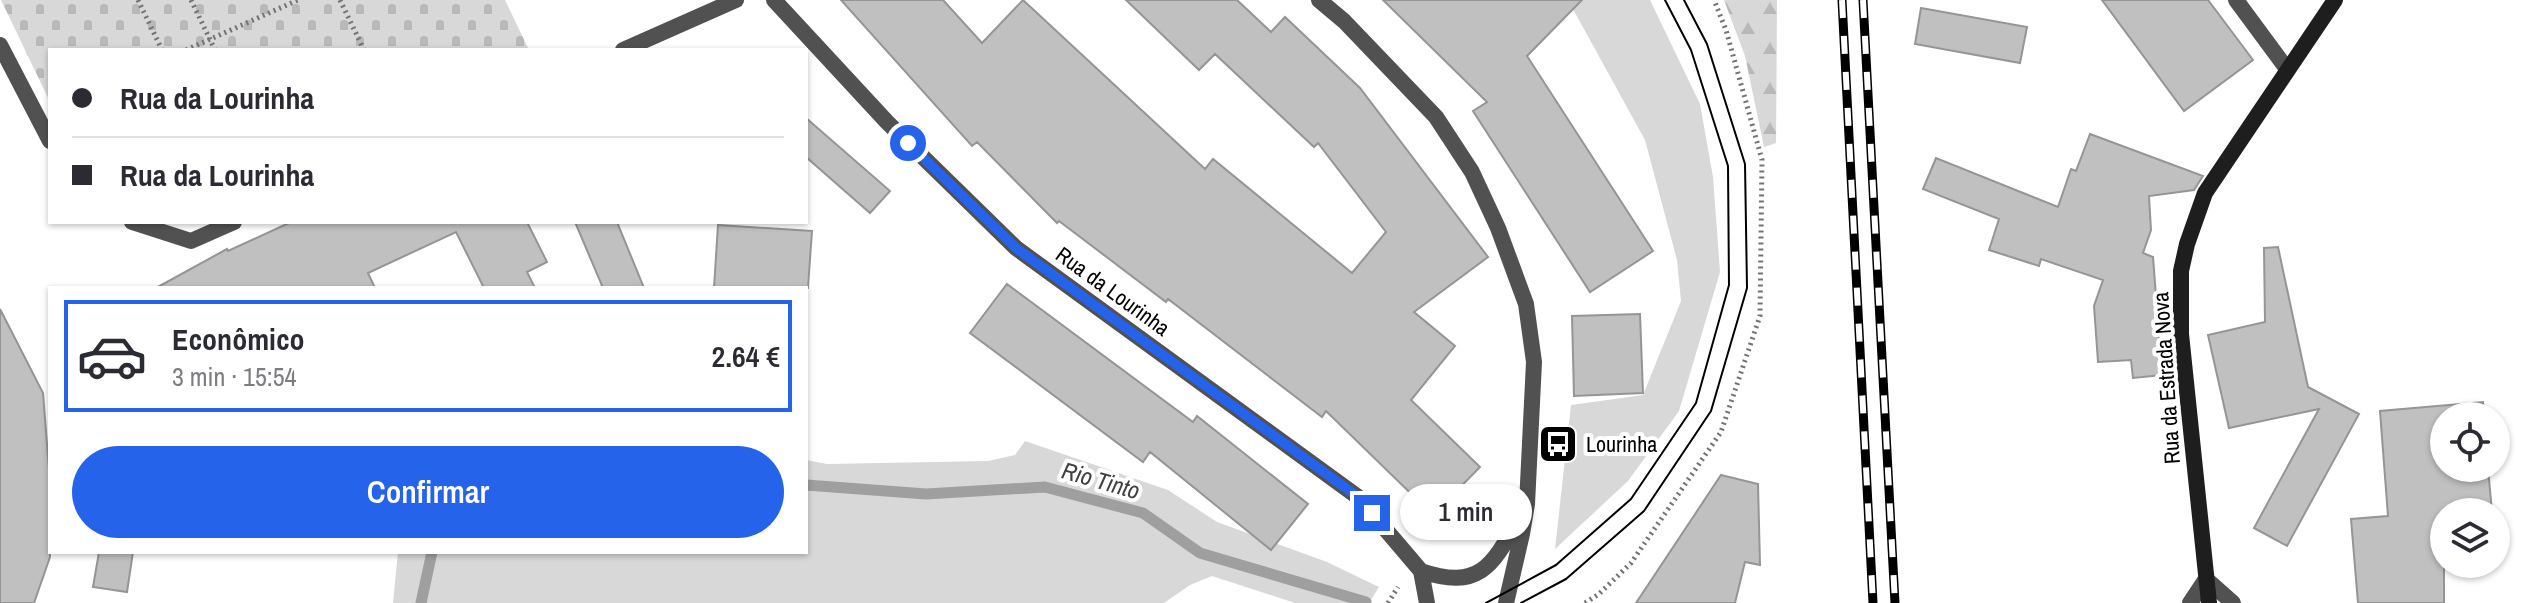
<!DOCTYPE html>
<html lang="pt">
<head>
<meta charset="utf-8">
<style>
	body { margin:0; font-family:"Archivo Narrow",sans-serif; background:#f7f7f7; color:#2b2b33; height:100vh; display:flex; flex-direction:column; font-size:30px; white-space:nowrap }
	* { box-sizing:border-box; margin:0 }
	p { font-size:26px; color:#7c7c81 }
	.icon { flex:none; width:44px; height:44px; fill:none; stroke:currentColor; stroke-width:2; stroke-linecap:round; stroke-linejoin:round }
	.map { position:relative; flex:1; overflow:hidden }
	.details { position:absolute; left:48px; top:286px; width:760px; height:268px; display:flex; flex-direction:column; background:#fff; border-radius:0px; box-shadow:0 2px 6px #0004 }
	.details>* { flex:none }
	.hud { position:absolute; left:48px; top:48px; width:760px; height:176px; border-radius:0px; box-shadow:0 2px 6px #0004; display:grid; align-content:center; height:176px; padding:0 24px; background:#fff }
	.fabs { position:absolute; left:2430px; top:402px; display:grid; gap:16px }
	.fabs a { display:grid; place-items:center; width:80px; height:80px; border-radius:50%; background:#fff; box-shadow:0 2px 6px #0004; font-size:40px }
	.end { position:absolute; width:36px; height:36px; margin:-18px; border:10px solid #2563eb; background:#fff; box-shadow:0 0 0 4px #fff }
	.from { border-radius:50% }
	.bubble { position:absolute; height:56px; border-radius:28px; background:#fff; box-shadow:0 2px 6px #0004; font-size:26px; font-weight:600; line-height:56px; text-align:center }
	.hud b { display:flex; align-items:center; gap:28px; height:76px; font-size:30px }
	.hud b+b { border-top:2px solid #e1e1e2 }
	.hud i { width:20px; height:20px; background:#2b2b33 }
	ul { padding:14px 0 0; list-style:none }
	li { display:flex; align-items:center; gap:24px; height:112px; margin:0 16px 12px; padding:0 8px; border:4px solid transparent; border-radius:0px }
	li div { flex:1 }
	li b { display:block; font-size:30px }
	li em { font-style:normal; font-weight:600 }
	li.active { border-color:#2563eb }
	li>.icon { width:72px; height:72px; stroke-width:1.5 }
	.primary-button { display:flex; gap:16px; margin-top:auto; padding:16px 24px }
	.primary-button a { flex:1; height:92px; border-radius:48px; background:#2563eb; color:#fff; font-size:32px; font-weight:600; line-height:92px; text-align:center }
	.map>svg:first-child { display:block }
	.green { fill:#d8d8d8 }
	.forest { fill:url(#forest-firs) }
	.cemetery { fill:url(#cemetery-stones) }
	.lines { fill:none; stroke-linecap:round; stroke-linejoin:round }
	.stream { stroke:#9f9f9f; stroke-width:11 }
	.building { fill:#c0c0c0; stroke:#959595; stroke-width:2 }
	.path { stroke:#737373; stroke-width:5; stroke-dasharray:2 4; stroke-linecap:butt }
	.lane { stroke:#515151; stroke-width:16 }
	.street { stroke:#515151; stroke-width:16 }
	.secondary { stroke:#1e1e1e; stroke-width:16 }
	.tram { stroke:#000; stroke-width:2 }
	.rail-casing { stroke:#000; stroke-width:9 }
	.rail { stroke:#fff; stroke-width:6; stroke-dasharray:18; stroke-linecap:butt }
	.route { stroke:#2563eb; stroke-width:10 }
	.labels { text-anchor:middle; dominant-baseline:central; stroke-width:8; stroke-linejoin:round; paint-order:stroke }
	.street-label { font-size:22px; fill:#000; stroke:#fff }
	.poi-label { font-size:22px; fill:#000; stroke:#fff; text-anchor:start }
	.water-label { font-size:24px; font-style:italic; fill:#404040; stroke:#fff }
</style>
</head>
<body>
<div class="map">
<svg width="2534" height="603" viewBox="0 0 2534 603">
	<defs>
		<pattern id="forest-firs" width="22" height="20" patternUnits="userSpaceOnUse" patternTransform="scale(2)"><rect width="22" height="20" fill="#d8d8d8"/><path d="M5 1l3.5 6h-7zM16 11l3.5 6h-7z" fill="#b8b8b8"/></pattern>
		<pattern id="cemetery-stones" width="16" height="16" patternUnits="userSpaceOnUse" patternTransform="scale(2)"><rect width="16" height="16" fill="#d8d8d8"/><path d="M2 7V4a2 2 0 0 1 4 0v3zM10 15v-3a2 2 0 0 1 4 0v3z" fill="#b8b8b8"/></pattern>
	</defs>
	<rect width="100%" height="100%" fill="#fff"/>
	<path class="green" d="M1568,0H1650L1700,104L1713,177L1720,272L1679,411L1628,481L1555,549L1571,405L1643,395L1681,301L1677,260L1645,140Z
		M1025,441L1168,490L1217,522L1327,562L1379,587L1369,603H1295L1212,576L1190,585L1164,603H393L398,552H806V460L827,464L988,461L1015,455Z"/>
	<path class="forest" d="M1724,0H1777L1776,143L1764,147L1745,56Z"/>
	<path class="cemetery" d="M1,0H505L529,50H50V102Z"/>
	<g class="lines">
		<path class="stream" d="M806,485L926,494L1045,487L1143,513L1200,553L1366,602
			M421,603L432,552"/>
	</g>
	<path class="building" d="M841,0H943L982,43L1023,0L1205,169L1213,159L1352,273L1386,232L1318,143L1314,147L1215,54L1199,70L1126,0H1237L1271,32L1285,17L1360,88L1488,257L1414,312L1455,346L1411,400L1480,467L1433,515L1326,411L1322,417L1168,299L1166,302L1059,221L1057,223L977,142L972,146Z
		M1383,0H1582L1527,56L1653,251L1590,292L1473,111L1487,102Z
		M2102,0H2208L2253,60L2184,111Z
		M1921,8L2027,27L2020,63L1915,44Z
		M806,118L890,191L870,213L806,157Z
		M2090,134L2203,176L2194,190L2149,196L2151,230L2143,253L2153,257L2162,375L2133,378L2131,360L2098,362L2094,306L2103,280L2041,259L2039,266L1989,250L1999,219L1923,189L1936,158L2058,207L2071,169L2076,171Z
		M291,222H527L547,262L527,272L535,288H484L456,232L368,273L375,288H156L227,249L228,251Z
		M575,222H617L644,288H603Z
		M718,225L812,231L808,288H714Z
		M2278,247L2308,387L2359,414L2287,546L2254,528L2319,409L2229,428L2208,335L2265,322L2264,248Z
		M1007,284L1193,422L1197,416L1308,504L1271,550L1150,452L1143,462L970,333Z
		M0,309L43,393L50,482V557L34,603H0Z
		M1640,314L1643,393L1574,396L1572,316Z
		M2483,402L2484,416H2444V468H2488L2492,512H2444V603H2358L2351,519L2388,516L2380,411Z
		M1721,475L1758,484L1760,565L1745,562L1735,603H1636Z
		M99,552H133L127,592L93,587Z"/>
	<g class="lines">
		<path class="path" d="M138,0L162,50
			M191,0L215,50
			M340,0L364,50
			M186,50L298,0
			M1388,603L1398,587
			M1585,603L1599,594L1631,563L1721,432L1760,316L1762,160L1726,30L1714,0"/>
		<path class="lane" d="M2206,579L2233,603"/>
		<path class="street" d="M774,0L887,122L1016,248L1358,497L1421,571L1427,603
			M1319,0L1344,21L1436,117L1472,172L1498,228L1526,304L1534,362L1527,504L1522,534L1506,603
			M2236,0L2287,69
			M0,45L50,141
			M623,50L736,0
			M132,222L191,241L234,222
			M1421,571C1483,592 1494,562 1522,513
			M2190,603L2206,579"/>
		<path class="secondary" d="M2209,603L2181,334V271L2187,244L2205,193L2335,0"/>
		<path class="tram" d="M1486,603L1556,565L1631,499L1696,403L1729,285L1728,166L1691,50L1665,0
			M1521,603L1566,579L1644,511L1711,411L1747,288L1745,164L1707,44L1684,0"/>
		<defs>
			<path id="rail" d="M1842,0L1873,603
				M1863,0L1895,603"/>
		</defs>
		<use href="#rail" class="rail-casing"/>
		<use href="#rail" class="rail"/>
	</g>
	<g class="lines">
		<path class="route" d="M908,143L1016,248L1358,497L1372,513"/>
	</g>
	<defs>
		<symbol id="bus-square" viewBox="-11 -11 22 22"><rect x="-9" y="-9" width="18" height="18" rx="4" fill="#000" stroke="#fff"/><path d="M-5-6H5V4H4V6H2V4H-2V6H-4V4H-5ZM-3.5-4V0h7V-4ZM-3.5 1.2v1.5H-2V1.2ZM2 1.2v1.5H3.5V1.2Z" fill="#fff"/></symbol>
	</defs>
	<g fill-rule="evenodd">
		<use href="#bus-square" x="1536" y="422" width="44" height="44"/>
	</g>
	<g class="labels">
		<g class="street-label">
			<text transform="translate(1113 291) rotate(36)">Rua da Lourinha</text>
			<text transform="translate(2166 378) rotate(-94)">Rua da Estrada Nova</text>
		</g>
		<g class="poi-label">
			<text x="1586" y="444">Lourinha</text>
		</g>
		<g class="water-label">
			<text transform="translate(1101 480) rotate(16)">Rio Tinto</text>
		</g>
	</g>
</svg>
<div class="fabs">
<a><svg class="icon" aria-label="locate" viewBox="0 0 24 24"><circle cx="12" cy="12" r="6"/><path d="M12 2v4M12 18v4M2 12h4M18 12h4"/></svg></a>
<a><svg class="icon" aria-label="layers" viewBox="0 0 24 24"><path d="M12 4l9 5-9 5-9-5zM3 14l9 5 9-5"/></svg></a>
</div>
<i class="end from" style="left:908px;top:143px"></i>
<i class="end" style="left:1372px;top:513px"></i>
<div class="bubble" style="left:1400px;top:484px;width:132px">1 min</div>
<div class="hud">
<b><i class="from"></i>Rua da Lourinha</b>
<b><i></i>Rua da Lourinha</b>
</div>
<section class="details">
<ul>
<li class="active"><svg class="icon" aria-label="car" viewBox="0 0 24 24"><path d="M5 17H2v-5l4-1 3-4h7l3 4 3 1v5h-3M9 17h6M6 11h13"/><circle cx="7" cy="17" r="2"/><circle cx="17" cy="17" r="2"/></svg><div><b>Econômico</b><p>3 min · 15:54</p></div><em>2.64 €</em></li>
</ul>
<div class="primary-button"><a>Confirmar</a></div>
</section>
</div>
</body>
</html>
